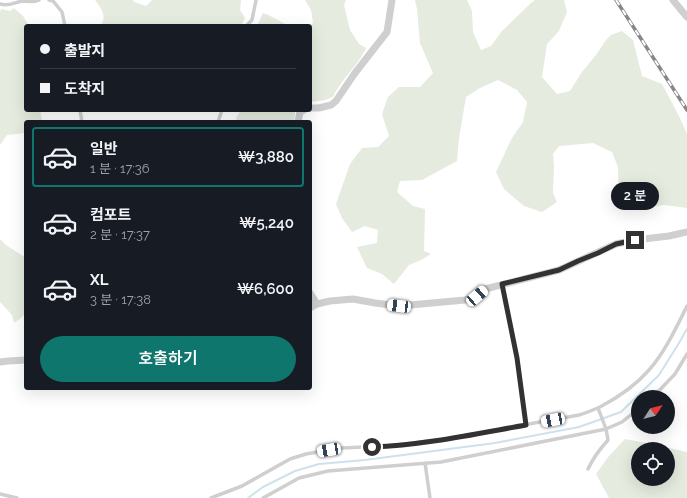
<!DOCTYPE html>
<html lang="ko">
<head>
<meta charset="utf-8">
<style>
	body { margin:0; font-family:Raleway,"Noto Sans KR",sans-serif; background:#242831; color:#f1f3f6; height:100vh; display:flex; flex-direction:column; font-size:15px; white-space:nowrap }
	* { box-sizing:border-box; margin:0 }
	p { font-size:13px; color:#9ea1a6 }
	.icon { flex:none; width:22px; height:22px; fill:none; stroke:currentColor; stroke-width:2; stroke-linecap:round; stroke-linejoin:round }
	.map { position:relative; flex:1; overflow:hidden }
	.side { position:absolute; left:24px; top:120px; width:288px; height:270px; display:flex; flex-direction:column; background:#171b24; border-radius:4px; box-shadow:0 4px 16px #0002 }
	.side>* { flex:none }
	.banner { position:absolute; left:24px; top:24px; width:288px; height:88px; border-radius:4px; box-shadow:0 4px 16px #0002; display:grid; align-content:center; height:88px; padding:0 16px; background:#171b24 }
	.needle { width:26px; rotate:54deg }
	.controls { position:absolute; left:631px; top:390px; display:grid; gap:8px }
	.controls a { display:grid; place-items:center; width:44px; height:44px; border-radius:50%; background:#171b24; box-shadow:0 4px 16px #0002; font-size:20px }
	.end { position:absolute; width:18px; height:18px; margin:-9px; border:5px solid #323232; background:#fff; box-shadow:0 0 0 2px #fff }
	.from { border-radius:50% }
	.bubble { position:absolute; height:28px; border-radius:14px; background:#171b24; box-shadow:0 4px 16px #0002; font-size:13px; font-weight:600; line-height:28px; text-align:center }
	.car { position:absolute; width:12px; height:24px; margin:-12px -6px; border-radius:5px; box-shadow:0 0 3px 1px #0007; background:linear-gradient(#fff 24%,#345 0 40%,#fff 0 76%,#345 0 86%,#fff 0) }
	.banner b { display:flex; align-items:center; gap:14px; height:38px; font-size:15px }
	.banner b+b { border-top:1px solid #363941 }
	.banner i { width:10px; height:10px; background:#f1f3f6 }
	ul { padding:7px 0 0; list-style:none }
	li { display:flex; align-items:center; gap:12px; height:60px; margin:0 8px 6px; padding:0 8px; border:2px solid transparent; border-radius:4px }
	li div { flex:1 }
	li b { display:block; font-size:15px }
	li em { font-style:normal; font-weight:600 }
	li.active { border-color:#0f766e }
	li>.icon { width:36px; height:36px; stroke-width:1.5 }
	.cta { display:flex; gap:8px; margin-top:auto; padding:8px 16px }
	.cta a { flex:1; height:46px; border-radius:24px; background:#0f766e; color:#fff; font-size:16px; font-weight:600; line-height:46px; text-align:center }
	.map>svg:first-child { display:block }
	.green { fill:#e5ebde; fill-rule:evenodd }
	.lines { fill:none; stroke-linecap:round; stroke-linejoin:round }
	.stream { stroke:#cee1ec; stroke-width:2 }
	.lane { stroke:#cfcfcf; stroke-width:3.5 }
	.street { stroke:#cfcfcf; stroke-width:7 }
	.rail-casing { stroke:#878787; stroke-width:3.5 }
	.rail { stroke:#fff; stroke-width:2; stroke-dasharray:6; stroke-linecap:butt }
	.route { stroke:#323232; stroke-width:5 }
</style>
</head>
<body>
<div class="map">
<svg width="687" height="498" viewBox="0 0 687 498">
	<rect width="100%" height="100%" fill="#fff"/>
	<path class="green" d="M95,0H133L134,2L146,6L152,0H241L240,10L245,18L241,26H100C108,17 101,8 95,0Z
		M305,0H346L344,5L350,30L359,44L366,48C358,66 341,79 333,97L325,100L310,102V26H308L313,23L311,10Z
		M415,0H467L472,11L473,32L481,50L491,46L502,31L531,3L535,0H564L567,12L559,31L547,44L542,77L557,94L570,91L582,72L596,55L606,40L611,35L622,31L633,40L642,76L662,84L679,116L687,134V208L664,205L648,207L619,208L618,167L612,152L593,143L559,146L553,154L554,167L553,193L557,202L542,212L524,206L504,189L496,172L512,138L523,122L527,102L517,90L498,80L480,88L466,97L459,138L457,161L422,180L400,181L397,192L413,206L425,209L424,251L431,254L421,260L409,265L394,284L382,274L367,268L357,247L377,243L378,230L365,226L352,232L342,218L336,204L350,164L362,148L378,147L389,136L382,114L388,97L399,87H420L433,73L420,43L417,9Z
		M14,8L23,16L29,26H26V110H40L42,120L41,122H26V133L7,135L0,145V12L1,9L10,11Z
		M263,13C273,16 281,23 291,26H257Z
		M241,110H297L295,112L294,122H237L236,118Z
		M0,239L6,245L26,258V312L21,318L14,323L12,315L0,302Z
		M625,439L652,444L687,452V498H609L596,474L609,456ZM638,449H668V479H638Z"/>
	<g class="lines">
		<path class="stream" d="M248,498L263,487L295,471L319,464L365,460L495,443L579,427L621,412L659,375L679,343L687,329"/>
		<path class="lane" d="M49,0L53,1L62,12L65,26
			M0,4C9,7 14,2 23,1C31,1 31,3 39,0
			M246,26L252,20L256,0
			M80,110L82,122
			M218,122L222,110
			M502,284L517,358L526,425
			M653,397L675,374L687,354
			M425,463L430,498
			M588,469C593,458 600,449 608,440L606,429L598,408
			M0,494L17,498
			M211,498L242,486L290,459L306,454L341,448L387,446L446,439L579,415C586,413 593,410 600,407C617,398 636,385 649,370C665,352 676,328 687,306
			M263,498L299,478L328,471L441,462L606,429L622,422L638,409"/>
		<path class="street" d="M673,0L677,5L687,17
			M310,108H319L331,105L336,101L355,73L387,32L392,0
			M298,122L300,112L304,110
			M310,293L317,304
			M310,308L317,304L330,301L353,299L375,303L399,306L465,300L477,296L485,289L559,270L616,244L635,240L669,236L687,232
			M0,362L8,361L26,360"/>
		<defs>
			<path id="rail" d="M616,0L687,110"/>
		</defs>
		<use href="#rail" class="rail-casing"/>
		<use href="#rail" class="rail"/>
	</g>
	<g class="lines">
		<path class="route" d="M372,447C424,445 475,434 526,425L517,358L502,284L559,270L578,261L598,253L616,244L635,240"/>
	</g>
</svg>
<div class="controls">
<a><svg class="needle" viewBox="-14 -14 28 28"><path d="M0-13l5 13h-10z" fill="#e53935"/><path d="M0 13l5-13h-10z" fill="#9ea1a6"/></svg></a>
<a><svg class="icon" aria-label="locate" viewBox="0 0 24 24"><circle cx="12" cy="12" r="6"/><path d="M12 2v4M12 18v4M2 12h4M18 12h4"/></svg></a>
</div>
<i class="end from" style="left:372px;top:447px"></i>
<i class="end" style="left:635px;top:240px"></i>
<div class="bubble" style="left:611px;top:182px;width:48px">2 분</div>
<i class="car" style="left:477px;top:296px;rotate:49deg"></i>
<i class="car" style="left:399px;top:306px;rotate:277deg"></i>
<i class="car" style="left:553px;top:420px;rotate:259deg"></i>
<i class="car" style="left:329px;top:450px;rotate:260deg"></i>
<div class="banner">
<b><i class="from"></i>출발지</b>
<b><i></i>도착지</b>
</div>
<section class="side">
<ul>
<li class="active"><svg class="icon" aria-label="car" viewBox="0 0 24 24"><path d="M5 17H2v-5l4-1 3-4h7l3 4 3 1v5h-3M9 17h6M6 11h13"/><circle cx="7" cy="17" r="2"/><circle cx="17" cy="17" r="2"/></svg><div><b>일반</b><p>1 분 · 17:36</p></div><em>₩3,880</em></li>
<li><svg class="icon" aria-label="car" viewBox="0 0 24 24"><path d="M5 17H2v-5l4-1 3-4h7l3 4 3 1v5h-3M9 17h6M6 11h13"/><circle cx="7" cy="17" r="2"/><circle cx="17" cy="17" r="2"/></svg><div><b>컴포트</b><p>2 분 · 17:37</p></div><em>₩5,240</em></li>
<li><svg class="icon" aria-label="car" viewBox="0 0 24 24"><path d="M5 17H2v-5l4-1 3-4h7l3 4 3 1v5h-3M9 17h6M6 11h13"/><circle cx="7" cy="17" r="2"/><circle cx="17" cy="17" r="2"/></svg><div><b>XL</b><p>3 분 · 17:38</p></div><em>₩6,600</em></li>
</ul>
<div class="cta"><a>호출하기</a></div>
</section>
</div>
</body>
</html>
